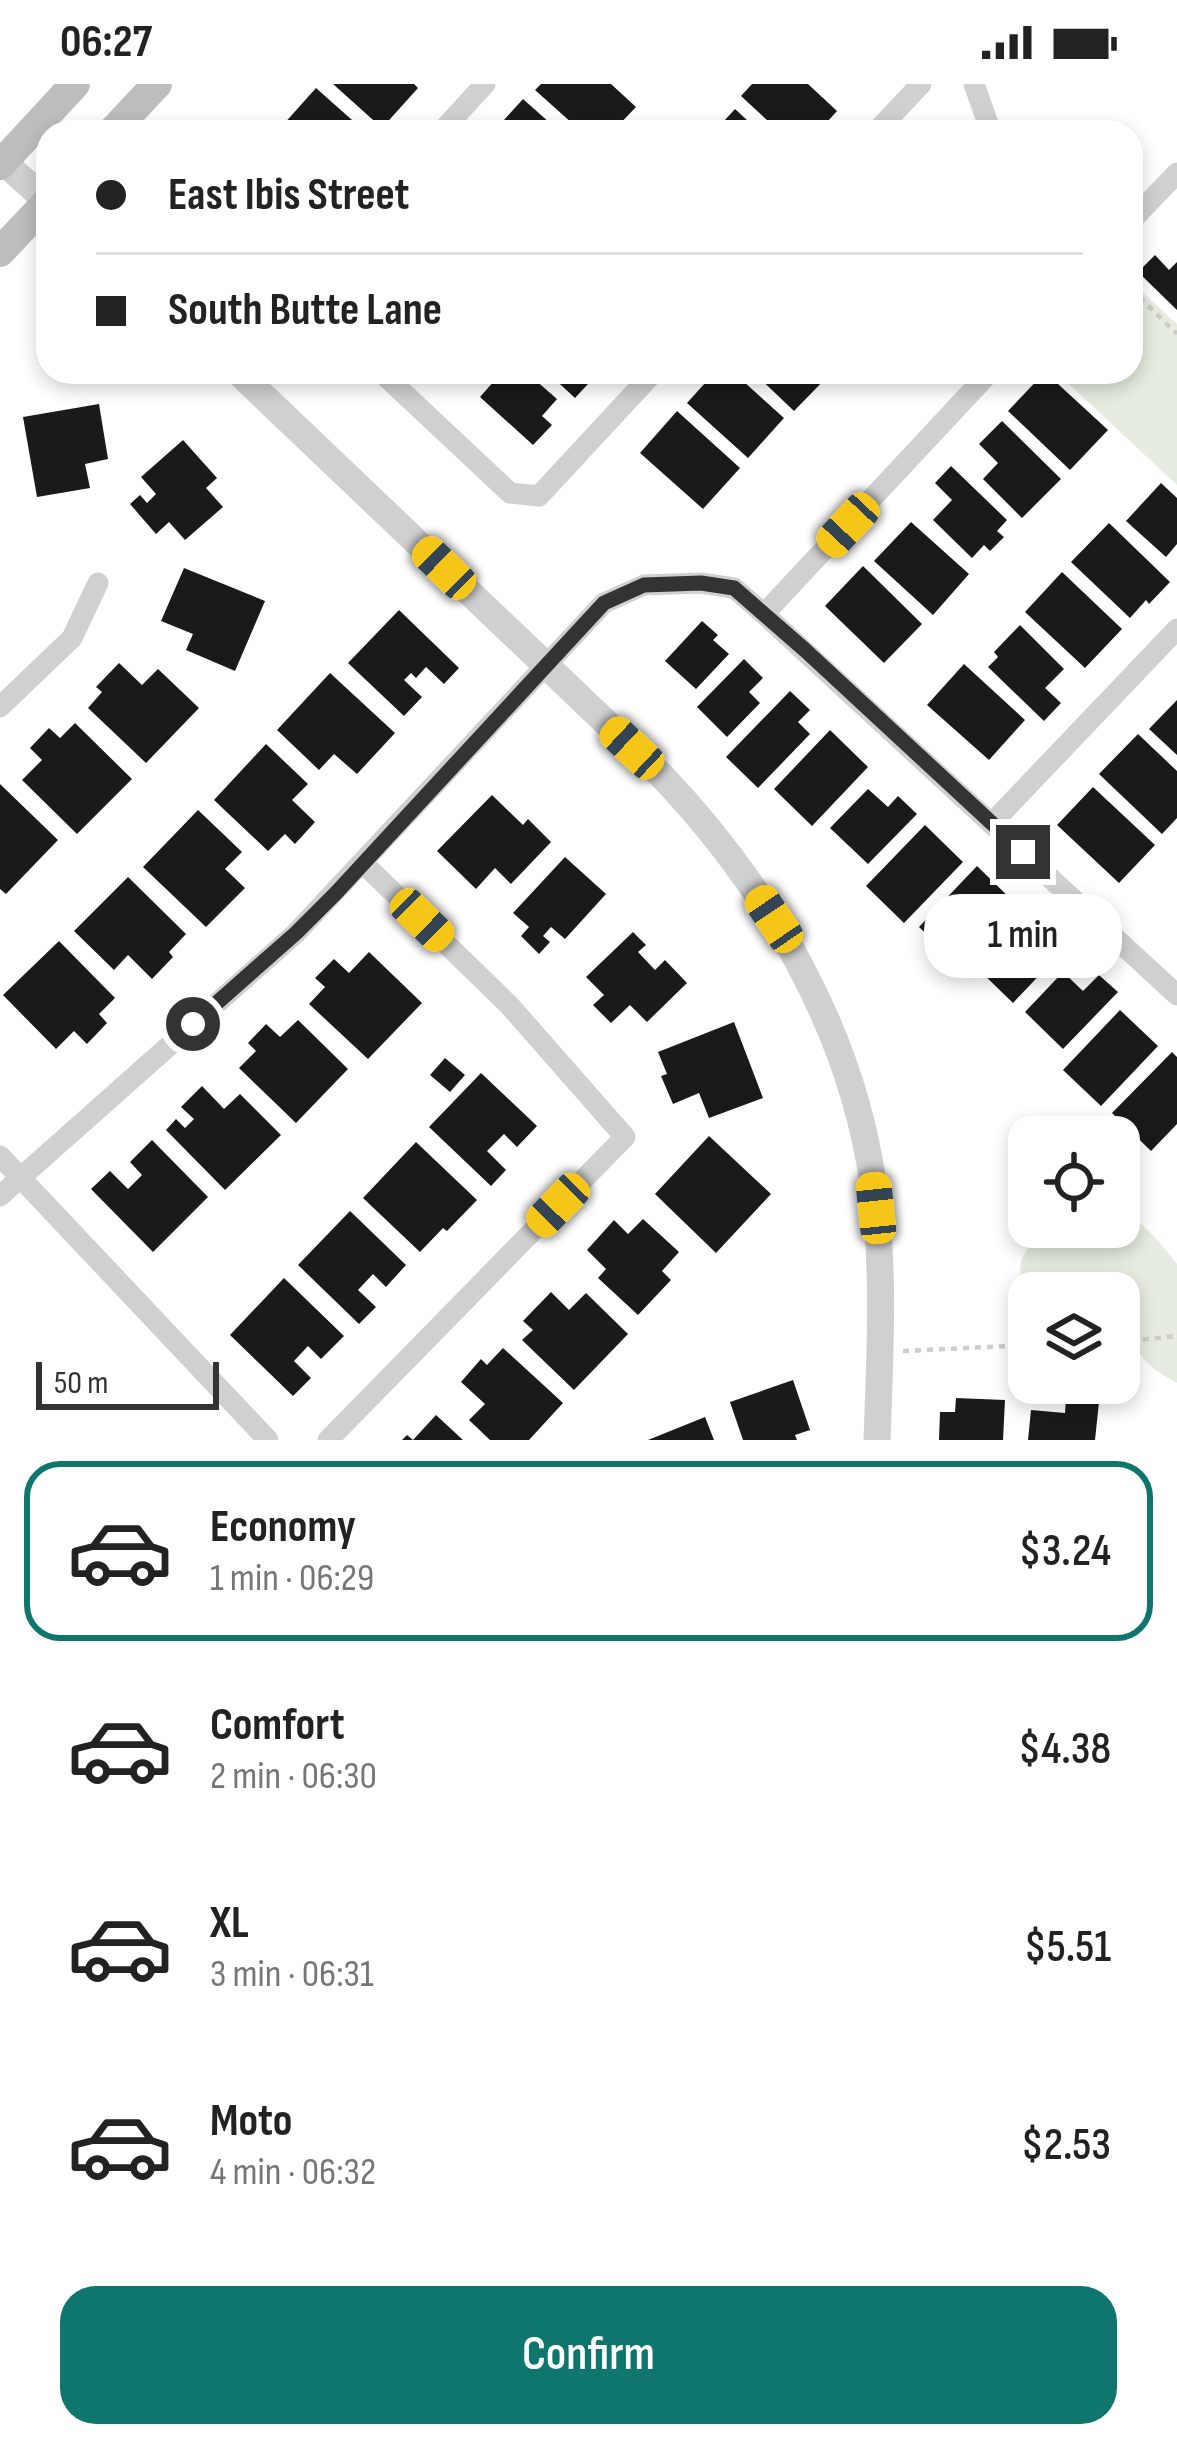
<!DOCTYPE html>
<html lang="en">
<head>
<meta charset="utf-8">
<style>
	body { margin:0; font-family:"Sofia Sans Condensed",sans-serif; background:#f2f2f2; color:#222; height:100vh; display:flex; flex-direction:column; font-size:45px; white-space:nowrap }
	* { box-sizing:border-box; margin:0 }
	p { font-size:39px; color:#767676 }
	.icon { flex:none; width:66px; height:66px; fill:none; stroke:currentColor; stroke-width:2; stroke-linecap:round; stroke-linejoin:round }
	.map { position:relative; height:1356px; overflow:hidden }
	.side { display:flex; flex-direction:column; background:#fff; flex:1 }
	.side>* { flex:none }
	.hud { position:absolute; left:36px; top:36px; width:1107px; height:264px; border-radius:36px; box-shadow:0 6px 18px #0003; display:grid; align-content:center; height:264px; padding:0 60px; background:#fff }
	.tools { position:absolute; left:1008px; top:1032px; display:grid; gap:24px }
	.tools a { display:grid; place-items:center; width:132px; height:132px; border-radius:24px; background:#fff; box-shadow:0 6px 18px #0003; font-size:60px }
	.scale { position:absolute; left:36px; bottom:30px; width:183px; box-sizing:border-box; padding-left:12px; border:6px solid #333; border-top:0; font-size:33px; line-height:42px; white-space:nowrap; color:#333; -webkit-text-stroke:9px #fff; paint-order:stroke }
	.end { position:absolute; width:54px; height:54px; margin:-27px; border:15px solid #333; background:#fff; box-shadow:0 0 0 6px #fff }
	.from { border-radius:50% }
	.bubble { position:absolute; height:84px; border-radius:36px; background:#fff; box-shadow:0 6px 18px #0003; font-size:39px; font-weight:600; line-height:84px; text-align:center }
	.car { position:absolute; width:36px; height:72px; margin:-36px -18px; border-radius:15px; box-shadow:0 0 9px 3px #0007; background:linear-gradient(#f5c518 24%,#345 0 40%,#f5c518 0 76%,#345 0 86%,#f5c518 0) }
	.hud b { display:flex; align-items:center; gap:42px; height:114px; font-size:45px }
	.hud b+b { border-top:3px solid #e0e0e0 }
	.hud i { width:30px; height:30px; background:#222 }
	ul { padding:21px 0 0; list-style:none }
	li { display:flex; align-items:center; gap:36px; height:180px; margin:0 24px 18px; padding:0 36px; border:6px solid transparent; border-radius:36px }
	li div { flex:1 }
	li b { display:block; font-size:45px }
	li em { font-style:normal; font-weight:600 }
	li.active { border-color:#0f766e }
	li>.icon { width:108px; height:108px; stroke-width:1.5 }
	.action { display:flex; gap:24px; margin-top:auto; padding:24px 60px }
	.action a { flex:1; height:138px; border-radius:36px; background:#0f766e; color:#fff; font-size:48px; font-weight:600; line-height:138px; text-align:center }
	.status { display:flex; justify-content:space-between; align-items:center; height:84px; padding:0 60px; background:#fff; direction:ltr }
	.status svg { height:33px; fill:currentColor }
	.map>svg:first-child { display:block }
	.green { fill:#e6ecdf }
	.building { fill:#1a1a1a }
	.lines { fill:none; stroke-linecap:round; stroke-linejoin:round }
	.path { stroke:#cdcdcd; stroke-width:4.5; stroke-dasharray:6 6; stroke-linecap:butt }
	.minor { stroke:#d0d0d0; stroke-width:21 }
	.tertiary { stroke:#d0d0d0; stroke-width:27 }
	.secondary { stroke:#bdbdbd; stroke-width:30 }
	.route { stroke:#333; stroke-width:15 }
</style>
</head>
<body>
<div class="status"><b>06:27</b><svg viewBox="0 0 49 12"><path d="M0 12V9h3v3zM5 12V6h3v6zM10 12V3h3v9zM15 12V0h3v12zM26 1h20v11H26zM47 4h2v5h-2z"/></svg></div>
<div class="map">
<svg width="1177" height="1356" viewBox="0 0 1177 1356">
	<rect width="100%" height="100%" fill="#fff"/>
	<path class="green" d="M1131,198L1177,240V401L1056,288H1131Z
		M1119,1131L1135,1135L1156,1154L1177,1180V1299C1153,1285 1147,1283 1133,1257L1119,1258V1209H1029V1261H1016L1021,1177L1029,1162L1050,1143H1119Z"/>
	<path class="building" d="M333,0H414L418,4L382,44Z
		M541,0H611L636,23L612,48H582L535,6Z
		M752,0H808L837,27L818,48H780L741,12Z
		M316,4L361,44L357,48H289L282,42Z
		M523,15L560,48H506L511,43L504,36Z
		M735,25L760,48H714Z
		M1155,171L1169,186L1177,178V226L1138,188Z
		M502,288H526L557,315L542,332L552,341L533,361L480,313Z
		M547,288H599L575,314Z
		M715,288H733L784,334L748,374L687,319Z
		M753,288H832L794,327Z
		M1045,288L1108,346L1070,386L1008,327Z
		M99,320L108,375L85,380L90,404L37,413L23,333Z
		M677,327L740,384L703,425L640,369Z
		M1002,337L1061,395L1022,434L983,395L998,379L979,360Z
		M183,356L217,394L206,404L223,423L185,456L169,438L156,450L130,420L140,411L147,419L156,410L141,393Z
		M951,382L1007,436L997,447L1004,453L990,467L984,461L972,474L933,436L952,416L935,399Z
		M1161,399L1177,414V460L1166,473L1126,437Z
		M911,438L969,490L933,531L874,477Z
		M1109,439L1170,498L1149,520L1146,516L1130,534L1071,478Z
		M863,482L922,540L884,579L825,522Z
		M184,484L265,517L235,587L186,566L193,550L161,537Z
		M1062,488L1122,545L1085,584L1025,528Z
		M399,526L459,584L444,600L426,583L416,594L411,589L404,596L422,613L404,632L348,579Z
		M702,537L718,551L713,556L729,570L696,605L665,577Z
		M1020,541L1064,585L1045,604L1061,619L1044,637L988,583L998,573L994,568Z
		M744,575L763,594L749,608L760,619L727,653L697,623Z
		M119,579L142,601L158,585L199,624L146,679L88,624L102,608L96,603Z
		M964,580L1025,636L989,676L927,621Z
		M330,589L395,649L357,690L334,670L319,686L277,646Z
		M790,607L810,626L798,638L810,650L758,704L726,673Z
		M1177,616V671L1149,645Z
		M75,639L132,695L77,750L22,696L42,676L30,664L49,644L60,654Z
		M830,646L868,683L812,742L774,705Z
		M1138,650L1177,687V734L1162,750L1099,690Z
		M266,660L308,700L292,716L315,738L295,760L285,750L268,767L214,716Z
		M0,700L58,756L6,810L0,805Z
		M1093,703L1155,761L1119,799L1057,741Z
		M868,705L888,723L898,712L917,730L868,780L830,744Z
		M492,711L523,741L528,735L551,758L511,800L495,784L476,805L437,767Z
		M198,726L242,768L225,785L245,804L206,843L143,783Z
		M925,741L963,778L904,839L866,802Z
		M565,773L606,810L565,855L551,843L543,852L550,858L539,870L521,852L529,843L513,829Z
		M977,782L1017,821L959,881L919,843Z
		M128,793L186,850L169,868L173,873L152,895L128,871L114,886L74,847Z
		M1030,827L1047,843L1032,860L1051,879L1013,919L976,883Z
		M633,848L646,861L638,868L655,886L665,876L687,899L647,938L630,921L611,939L593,921L604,911L586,893Z
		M59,857L115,914L99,930L107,939L87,960L74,947L56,965L3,911Z
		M369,868L422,919L368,975L309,920L325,903L315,894L334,875L349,889Z
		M1063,888L1083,907L1099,891L1118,908L1063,965L1025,928Z
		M1120,926L1158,962L1101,1022L1063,986Z
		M298,936L348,985L296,1039L239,984L256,967L248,959L266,940L280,953Z
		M734,938L763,1014L709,1034L699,1009L673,1020L661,992L667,990L658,968Z
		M1172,968L1177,973V1040L1151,1067L1112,1029Z
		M445,974L465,991L450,1008L430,991Z
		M481,989L537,1042L517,1063L504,1050L487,1067L506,1086L491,1102L429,1043Z
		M202,1002L224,1025L240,1010L281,1051L225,1106L166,1046L176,1035L185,1044L194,1035L181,1023Z
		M709,1052L771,1110L716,1169L655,1110Z
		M152,1056L208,1113L153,1168L91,1105L110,1087L128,1105L142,1091L130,1078Z
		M416,1058L477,1116L447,1147L443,1144L420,1168L363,1114Z
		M350,1127L406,1181L386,1203L373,1190L358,1206L376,1223L359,1240L298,1181Z
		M643,1135L679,1168L662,1187L671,1196L638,1231L598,1194L606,1185L587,1166L614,1136L628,1150Z
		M284,1194L344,1252L321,1275L308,1262L294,1277L311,1294L293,1312L230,1251Z
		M551,1208L569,1226L586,1209L628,1250L574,1306L522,1256L533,1246L523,1237Z
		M503,1264L563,1319L529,1356H490L469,1336L485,1320L461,1298L481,1275L487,1281Z
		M793,1296L810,1346L795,1351L797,1356H743L730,1318Z
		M956,1314L1005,1316L1003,1356H939L940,1328H955Z
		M1066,1315L1099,1318L1095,1356H1028L1031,1326L1065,1329Z
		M436,1331L463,1356H402L407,1351L413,1356Z
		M705,1333L714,1356H648Z"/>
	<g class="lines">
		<path class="path" d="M1131,205L1177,250
			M1119,1258L1177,1252
			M903,1267L1029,1261"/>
		<path class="minor" d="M974,0L991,48
			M441,48L485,0
			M876,48L921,0
			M1131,137L1177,89
			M381,288L510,409L539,412L654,288
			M764,530L1177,911
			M0,623L72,554L98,499
			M992,739L1177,545
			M0,1072L268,1356
			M0,1112L296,849L604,519L644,501L701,499L734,504L764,530L990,288
			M328,1356L625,1053L510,922L363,779"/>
		<path class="tertiary" d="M0,75L48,118
			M238,288L660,690C767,802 851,944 873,1099C885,1184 880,1270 877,1356"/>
		<path class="secondary" d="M112,48L157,0
			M0,81L75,0
			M0,168L48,117"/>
	</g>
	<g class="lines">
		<path class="route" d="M193,940L296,849L336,809L604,519L644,501L701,499L734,504L805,566L1023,768"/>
	</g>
</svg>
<div class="tools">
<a><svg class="icon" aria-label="locate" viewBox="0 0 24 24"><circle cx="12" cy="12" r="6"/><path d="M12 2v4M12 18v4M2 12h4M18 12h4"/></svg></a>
<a><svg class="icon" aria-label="layers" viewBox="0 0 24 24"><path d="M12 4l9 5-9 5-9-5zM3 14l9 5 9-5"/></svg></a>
</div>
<div class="scale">50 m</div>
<i class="end from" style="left:193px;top:940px"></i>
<i class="end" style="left:1023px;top:768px"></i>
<div class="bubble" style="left:924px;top:810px;width:198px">1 min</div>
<i class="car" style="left:848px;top:441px;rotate:223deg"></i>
<i class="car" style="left:444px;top:484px;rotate:314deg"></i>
<i class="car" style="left:632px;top:664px;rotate:313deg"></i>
<i class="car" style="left:774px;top:835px;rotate:326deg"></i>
<i class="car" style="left:422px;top:836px;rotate:134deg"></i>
<i class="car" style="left:558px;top:1121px;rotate:224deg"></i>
<i class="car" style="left:876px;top:1124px;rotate:354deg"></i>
<div class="hud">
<b><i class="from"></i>East Ibis Street</b>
<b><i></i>South Butte Lane</b>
</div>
</div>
<section class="side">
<ul>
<li class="active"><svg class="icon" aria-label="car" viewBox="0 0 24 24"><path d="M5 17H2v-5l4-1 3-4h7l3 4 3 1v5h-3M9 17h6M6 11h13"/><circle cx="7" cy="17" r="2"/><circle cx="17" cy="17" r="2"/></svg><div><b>Economy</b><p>1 min · 06:29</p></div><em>$3.24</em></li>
<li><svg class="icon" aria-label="car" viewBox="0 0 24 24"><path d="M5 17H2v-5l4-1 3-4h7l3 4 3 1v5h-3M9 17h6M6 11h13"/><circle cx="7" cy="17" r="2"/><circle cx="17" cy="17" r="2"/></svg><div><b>Comfort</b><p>2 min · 06:30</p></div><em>$4.38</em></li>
<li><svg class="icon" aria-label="car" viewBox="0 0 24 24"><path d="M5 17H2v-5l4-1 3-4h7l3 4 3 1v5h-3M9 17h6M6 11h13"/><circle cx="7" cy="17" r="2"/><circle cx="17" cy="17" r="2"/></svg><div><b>XL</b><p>3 min · 06:31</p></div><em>$5.51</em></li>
<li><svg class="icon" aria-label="car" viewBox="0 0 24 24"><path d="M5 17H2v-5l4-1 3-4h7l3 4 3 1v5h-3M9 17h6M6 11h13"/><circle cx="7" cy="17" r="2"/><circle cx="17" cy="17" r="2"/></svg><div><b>Moto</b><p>4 min · 06:32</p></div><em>$2.53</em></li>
</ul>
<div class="action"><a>Confirm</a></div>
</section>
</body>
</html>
